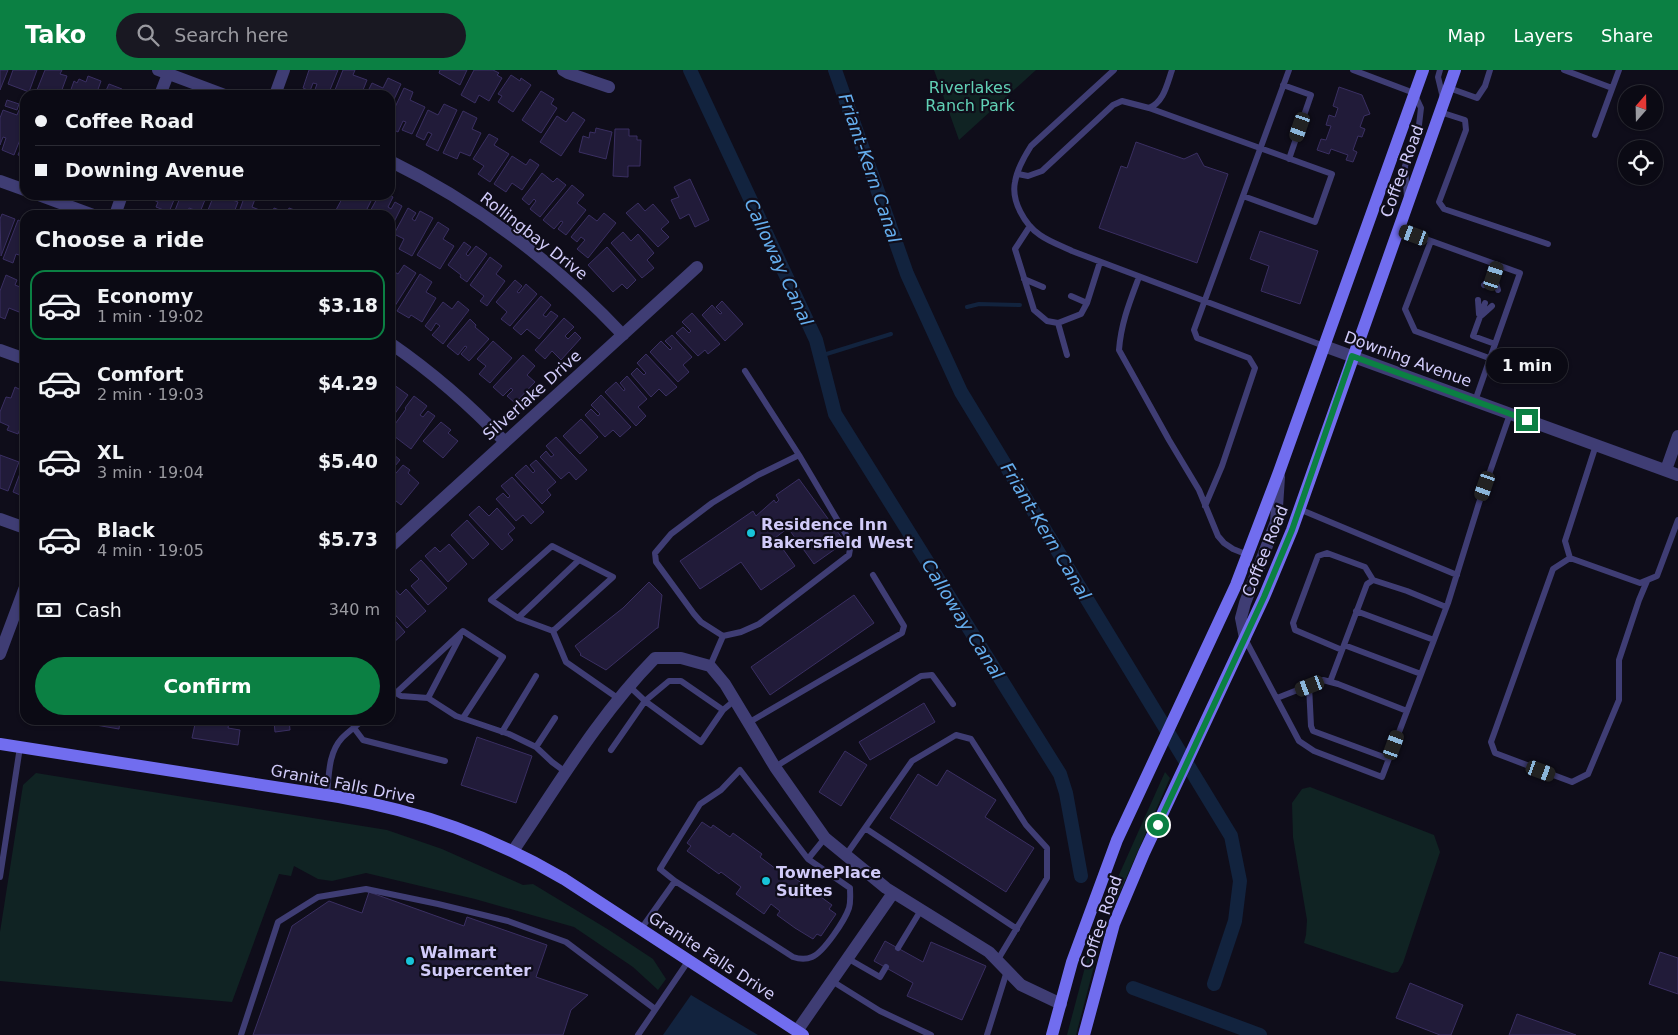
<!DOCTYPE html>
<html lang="en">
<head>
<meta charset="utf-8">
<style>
	body { margin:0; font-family:"DejaVu Sans",sans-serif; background:#191822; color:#f1f3f6; height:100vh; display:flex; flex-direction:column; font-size:19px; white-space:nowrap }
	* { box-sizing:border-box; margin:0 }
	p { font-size:16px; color:#9a9aa0 }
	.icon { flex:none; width:28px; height:28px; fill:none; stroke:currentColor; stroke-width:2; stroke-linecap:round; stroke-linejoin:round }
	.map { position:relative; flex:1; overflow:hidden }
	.details { position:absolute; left:20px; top:140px; width:375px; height:515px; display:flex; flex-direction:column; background:#0b0a14; border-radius:15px; box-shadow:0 1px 4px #0004,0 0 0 1px #2b2b34 }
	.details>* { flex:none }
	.banner { position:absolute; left:20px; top:20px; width:375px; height:110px; border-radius:15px; box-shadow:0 1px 4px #0004,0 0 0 1px #2b2b34; display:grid; align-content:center; height:110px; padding:0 15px; background:#0b0a14 }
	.needle { width:32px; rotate:20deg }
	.controls { position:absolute; left:1618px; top:15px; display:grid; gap:10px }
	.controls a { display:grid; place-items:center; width:45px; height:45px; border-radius:50%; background:#0b0a14; box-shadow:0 1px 4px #0004,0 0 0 1px #2b2b34; font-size:25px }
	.end { position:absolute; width:22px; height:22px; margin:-11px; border:6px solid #0b8043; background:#fff; box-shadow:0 0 0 2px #fff }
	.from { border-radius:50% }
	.bubble { position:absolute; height:35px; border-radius:18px; background:#0b0a14; box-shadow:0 1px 4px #0004,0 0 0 1px #2b2b34; font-size:16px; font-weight:700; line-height:35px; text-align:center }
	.car { position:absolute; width:15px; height:30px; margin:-15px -8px; border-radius:6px; box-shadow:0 0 4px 1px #0007; background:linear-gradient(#222 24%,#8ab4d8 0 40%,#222 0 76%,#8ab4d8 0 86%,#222 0) }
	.banner b { display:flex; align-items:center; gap:18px; height:48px; font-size:19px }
	.banner b+b { border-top:1px solid #2b2b34 }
	.banner i { width:12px; height:12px; background:#f1f3f6 }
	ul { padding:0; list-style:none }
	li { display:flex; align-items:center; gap:15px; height:70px; margin:0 10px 8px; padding:0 5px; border:2px solid transparent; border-radius:15px }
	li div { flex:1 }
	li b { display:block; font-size:19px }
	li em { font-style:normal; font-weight:700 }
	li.current { border-color:#0b8043 }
	li>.icon { width:45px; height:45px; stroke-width:1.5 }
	h2 { padding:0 15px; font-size:22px; line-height:60px }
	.pay { display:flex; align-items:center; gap:12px; height:55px; padding:0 15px; font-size:19px }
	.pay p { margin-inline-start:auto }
	.button { display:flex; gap:10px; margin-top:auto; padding:10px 15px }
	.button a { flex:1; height:58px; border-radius:30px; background:#0b8043; color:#fff; font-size:20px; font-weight:700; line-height:58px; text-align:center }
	header { display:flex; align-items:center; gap:30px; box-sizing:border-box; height:70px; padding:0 25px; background:#0b8043; color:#fff }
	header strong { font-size:24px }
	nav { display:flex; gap:28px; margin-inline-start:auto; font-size:18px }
	.search { width:350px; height:45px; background:#191822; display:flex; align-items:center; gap:12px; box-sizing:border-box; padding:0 18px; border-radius:28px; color:#9a9aa0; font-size:19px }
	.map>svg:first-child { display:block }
	.green { fill:#102323 }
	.water { fill:#12233e }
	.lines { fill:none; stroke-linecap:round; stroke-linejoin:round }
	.stream { stroke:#12233e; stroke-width:4 }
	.canal { stroke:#12233e; stroke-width:14 }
	.building { fill:#211b39; stroke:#3a2f62 }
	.lane { stroke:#3f3d74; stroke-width:6 }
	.street { stroke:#3f3d74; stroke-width:12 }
	.secondary { stroke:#716def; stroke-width:12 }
	.route { stroke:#0b8043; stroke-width:6 }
	.poi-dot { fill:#18c4d9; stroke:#0f0d1a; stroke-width:2 }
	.labels { text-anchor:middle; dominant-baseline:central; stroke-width:4.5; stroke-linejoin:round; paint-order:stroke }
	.park-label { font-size:16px; fill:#61d0b5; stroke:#0f0d1a }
	.street-label { font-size:16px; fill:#d1cbf9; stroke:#0f0d1a }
	.poi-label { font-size:16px; font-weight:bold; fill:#d1cbf9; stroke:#0f0d1a; text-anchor:start }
	.water-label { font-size:18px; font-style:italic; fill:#65aeee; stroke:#0f0d1a }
</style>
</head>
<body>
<header>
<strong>Tako</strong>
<div class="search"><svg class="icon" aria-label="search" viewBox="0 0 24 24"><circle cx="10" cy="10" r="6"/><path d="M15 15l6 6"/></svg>Search here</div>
<nav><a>Map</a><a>Layers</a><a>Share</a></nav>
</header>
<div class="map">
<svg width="1678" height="965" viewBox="0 0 1678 965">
	<rect width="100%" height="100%" fill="#0f0d1a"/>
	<path class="green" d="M934,0H1036L959,70Z
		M1165,702L1170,708L1117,829L1110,825Z
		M36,703L387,760L442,779L523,815L533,814L609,860L653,889L666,909L658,920L633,897L574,857L475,829L366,803L332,811L318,809L294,796L291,806L279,804L232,932L0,911V862L23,715Z
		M1310,717L1434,765L1440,782L1403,893L1398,902L1392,903L1304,873L1306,865L1307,850L1293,767L1292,733L1302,719Z
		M1089,882L1097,885L1076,965H1067Z"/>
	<path class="water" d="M691,925L758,965H663Z"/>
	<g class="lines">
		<path class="stream" d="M967,237L979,234L1020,235
			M820,286L891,264"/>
		<path class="canal" d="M690,0L816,270L835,344L1060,704L1066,723L1081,806
			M835,0L907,204L961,322L1231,766L1240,811L1235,851L1214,914
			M1133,918L1260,965"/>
	</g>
	<path class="building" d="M0,0H8L0,20Z
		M13,0H37L29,22L8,14Z
		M45,0H62L60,4L67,6L60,25H35Z
		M309,0H338L328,25H313L317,14L313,13L310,21L303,18Z
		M343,0H355L353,5L367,10L361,25H333Z
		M440,0H467L460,15L439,3Z
		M474,0H493L499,3L497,5L502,8L489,31L479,25L475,33L461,25Z
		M511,5L520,11L521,8L531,15L513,42L498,32L502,26L498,24Z
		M88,6L101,11L96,25H69L74,11L77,13L79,9L86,12Z
		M388,8L401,14L390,38V25H366L372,13L383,18Z
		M109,14L122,19L120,25H104Z
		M1339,17L1362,25L1370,44L1364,46L1360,57L1365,59L1362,67L1358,66L1353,80L1357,82L1353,92L1346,90L1348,85L1331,79L1329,84L1317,80L1321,69L1326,70L1331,56L1326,55L1329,45L1335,47L1338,38L1333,36Z
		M404,18L413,22L410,30L425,37L412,64L402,60L406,52L403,51L398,62L390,58V48Z
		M541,21L554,29L551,34L557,38L541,63L522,50Z
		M7,30L19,34L17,40L5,36Z
		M444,34L457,40L438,81L426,75L432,64L428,62L424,70L416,66L428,40L438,45Z
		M3,40L17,45L19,40L25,42V57L14,85L2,80L6,68L3,67L0,75V48Z
		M463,41L477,48L472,59L481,63L470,86L460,82L457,89L443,83Z
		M573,42L585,50L561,86L540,72L557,46L566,52Z
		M596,58L612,62L606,89L579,82L583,66L589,68L590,62L595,63Z
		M615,59H629V66H637V70H641L640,96H628V107L613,106Z
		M489,64L498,69L494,75L509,84L490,112L478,104L484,96L473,89Z
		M25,67V88L18,85Z
		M1136,72L1184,89L1197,83L1204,96L1228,104L1197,193L1099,158L1121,96L1127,98Z
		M512,86L526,95L530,89L539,95L522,120L512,113L506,122L494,114Z
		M542,103L553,112L557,108L566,115L540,147L530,139L536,131L534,129L529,135L522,129Z
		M690,109L709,150L695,157L689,144L680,149L671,130L679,127L674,117Z
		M572,115L584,125L577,133L586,140L566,165L558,159L563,152L561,151L554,159L543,150Z
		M148,125H176L169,142L156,137L158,132L147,127Z
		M181,125H207L200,142L189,138L187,145H180L174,143Z
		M214,125H219L238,132L233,145H206Z
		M245,125L255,129L252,137L267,143L266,145H238Z
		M344,125H374L364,145H346L336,140Z
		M379,125H390L393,127L388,137L391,139L395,132L402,136L390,160V145H368Z
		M638,133L645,141L653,134L669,152L661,159L669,167L658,177L626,143Z
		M274,138L287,143L289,138L300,142L299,145H271Z
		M408,138L416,143L412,149L415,151L420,141L433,148L412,186L399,179L404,169L394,164Z
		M604,143L616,153L588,188L577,179L585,170L581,167L577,172L571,167L589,145L597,151Z
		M2,144L15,149L1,186L0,149Z
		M18,150L25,153V187L16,184L13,193L3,189Z
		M438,152L449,159L443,169L454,176L440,199L417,185Z
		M1260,161L1318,181L1300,234L1261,221L1269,196L1250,189Z
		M623,162L631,171L638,164L654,183L647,190L654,198L642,208L611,173Z
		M464,172L471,177L466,184L468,186L476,176L487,184L467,212L460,207L461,205L448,195Z
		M607,177L636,210L627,219L622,214L613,222L588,195Z
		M490,187L502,196L496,204L505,211L487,236L480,231L484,226L470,215Z
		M404,195L416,203L393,239L390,237V199L398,204Z
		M420,204L432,212L426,222L436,228L422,252L411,245L409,248L397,241Z
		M6,205L17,210L15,215L25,219V227L19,242L9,238L5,249L0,247V221Z
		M515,210L522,216L517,222L519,223L526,214L537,224L510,256L501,249L507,242L496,232Z
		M541,226L551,235L543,245L546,247L551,241L558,246L539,269L527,259L521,265L513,258Z
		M458,231L469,240L443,274L432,265L440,256L436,253L431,261L425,256L443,232L452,239Z
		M722,231L743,254L725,271L702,245L712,235L720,244L722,243L716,237Z
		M692,243L720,274L708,284L705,280L698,286L676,263L683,257L689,263L691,261L682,252Z
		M564,248L574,257L565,266L568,269L575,262L581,268L561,290L552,281L545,289L535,280Z
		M470,249L476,255L475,257L489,269L469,291L461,284L467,277L465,276L458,285L447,276Z
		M672,265L692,287L683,295L689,302L678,312L650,282L661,271L670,280L672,278L665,271Z
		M493,271L512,288L490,313L479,304L486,296L477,289Z
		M646,284L677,317L666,326L659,319L651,327L631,304L637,298L644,305L646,303L637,293Z
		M523,285L535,296L527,305L535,312L515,333L507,326L513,320L511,318L503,326L493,317Z
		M627,306L647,329L638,337L646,346L636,356L605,322L616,312L624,321L625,319L620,313Z
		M390,312L408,325L394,345L390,342Z
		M15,317L25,322V345L18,364L7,360L9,356L0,352V342L6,327L11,328Z
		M601,325L631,357L620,367L613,360L605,367L585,345L591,339L598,346L600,344L591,335Z
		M414,326L427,336L420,345L423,347L428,341L435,346L411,379L390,363V361L406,339L405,338Z
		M581,349L598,367L580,384L563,366Z
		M441,352L451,360L448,363L458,371L443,388L423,371Z
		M556,367L587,400L576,410L569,402L561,409L540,387L546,381L551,387L554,385L546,376Z
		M392,383L400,390L390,402V386Z
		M0,385L19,392L8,421L0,418Z
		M25,390V427L13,422Z
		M536,390L556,412L547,420L551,425L542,434L515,405L526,395L533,403L535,401L530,395Z
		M403,395L410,400L408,403L419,413L401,435L396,431L390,437V410Z
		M512,407L544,442L531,454L523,445L516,451L496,429L503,423L508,428L510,426L501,416Z
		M799,409L845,472L814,494L788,458L775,468L795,496L761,520L741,492L700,519L680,491L753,441L756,446L774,430L776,433L779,430L776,425Z
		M479,436L489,446L497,438L515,458L508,464L513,470L502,480L469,445Z
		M467,450L489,474L473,489L451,465Z
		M449,474L467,494L448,512L425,486L435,477L440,482Z
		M421,490L447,518L428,535L411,516L419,509L410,500Z
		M649,512L662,525L658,558H657L606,600L580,585L581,584L575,576L623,538Z
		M392,516L400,525L406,519L426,541L407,558L390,539V518Z
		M854,525L874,553L770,625L751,597Z
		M390,545L405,562L390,576Z
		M924,633L935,652L870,690L859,672Z
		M84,650H120L119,659L84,653Z
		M201,650L229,652L228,658L240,660L238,675L192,668L195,654L201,655Z
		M263,650H289L290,660L275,662L274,651L263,652Z
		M477,667L532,686L516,733L461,715Z
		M845,681L867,695L841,736L819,722Z
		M947,700L996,730L985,747L1034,778L1006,822L890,748L918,704L937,716Z
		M702,752L711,758L713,755L730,767L733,763L762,784L760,787L776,799L778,796L832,835L829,839L836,844L821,866L817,864L813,869L795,858L777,845L780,841L771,834L764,844L736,824L741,817L721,802L719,804L687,781L691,776L687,773Z
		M369,822L464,856L467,847L547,875L536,907L588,925L571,940L563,965H253L292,856L329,831L362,843Z
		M885,871L923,892L931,872L986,896L962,950L907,926L913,913L874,891Z
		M1660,882L1678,888V924L1649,914Z
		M1410,913L1463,935L1451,965H1440L1396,948Z
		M1517,944L1576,965H1509Z"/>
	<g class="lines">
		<path class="lane" d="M1114,0L1031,76C1024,87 1017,99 1015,112C1011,131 1025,155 1040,165C1050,172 1062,176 1072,181L1324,276
			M1353,0L1414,23L1421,38L1419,55L1405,96L1407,128
			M1440,0L1438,7L1443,28
			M1564,0L1612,18
			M1283,15L1311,25L1289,89
			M1449,18L1477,28L1485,16L1490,0
			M1149,38L1332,104L1315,152L1243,126
			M1440,42L1465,50L1466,60L1439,132L1444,139L1548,174
			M1595,65L1619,0
			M1018,104L1028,106L1042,101L1113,35L1122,31L1149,38C1164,32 1167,14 1172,0
			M1030,156L1015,179L1034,240L1047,251L1058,253L1081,244L1087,233L1100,192
			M1398,159L1520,203L1475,331
			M1431,171L1405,239L1415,261L1489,288
			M1498,195L1494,206L1498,220
			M1139,207C1130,231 1121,253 1119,280L1169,370L1199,420L1218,466L1224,473L1233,479L1248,485
			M1024,209L1043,217
			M1484,215L1494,206
			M1071,226L1087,233
			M1478,230L1479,244
			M1485,233L1473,266L1495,274
			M1482,245L1492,236
			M1058,253L1067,285
			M1596,375L1565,471L1570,488L1640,513L1657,506L1678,450
			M1205,436L1222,396L1255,298L1249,288L1197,268L1194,260L1289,0
			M1299,439L1457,505
			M1570,488L1553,499L1491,672L1495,683L1572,712L1588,704L1619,630V590L1639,530L1647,511
			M1356,541L1434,570
			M518,548L579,490
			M553,561L518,548L491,530L552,476L613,507L553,561L566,592L619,629
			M723,566L701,552L694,544L656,492L655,483L671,464L712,433L758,405L799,385
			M1245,569L1299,671L1314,681L1382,707L1448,533L1479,433L1510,344
			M1344,575L1421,604
			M1342,580L1295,560L1293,553L1318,486L1327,483L1365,497L1373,510
			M710,596L723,566L741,562L759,554L849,485L851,473L799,385L745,301
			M1330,612L1367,514L1373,510L1407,521L1446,537
			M629,616L645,631L701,672L723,640
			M1309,616L1311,656L1313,661L1389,689
			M396,623L463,561L503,587L463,648
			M390,626L396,623L401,626L428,628L456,646L509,664L536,677L552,692L567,703
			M428,628L460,567
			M1277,628L1323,610L1338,614L1407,641
			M748,653L902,563L904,556L873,505
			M354,658L363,670L445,691
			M502,662L536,606
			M536,677L555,648
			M611,680L645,631L669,611H681L723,640L735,630
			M775,697L921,606L932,605L953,634
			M327,725C329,706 328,683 342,668C348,662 356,656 363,650
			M865,758L1017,859
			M846,785L912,691L956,665L971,669L1026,755L1047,778V808L997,891
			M808,789L825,768
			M0,807L20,677
			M641,859L675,811L793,887C799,889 805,890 812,887C824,882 845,850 849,838C851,831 850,825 850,818L808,789L740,700L721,720L700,734L660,799L675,811
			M898,878L921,840
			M847,888L880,907L886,897
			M832,911L880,941L931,965
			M241,965L278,852L318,827L366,819L438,834L508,851L566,872L655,939
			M638,965L689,890
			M987,965L1007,901"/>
		<path class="street" d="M158,0L225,25
			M563,0L568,3L609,17
			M160,25L168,4
			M275,25L284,0
			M390,91C478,134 555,193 623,265
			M0,111L25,120
			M39,125L93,145
			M115,145L122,125
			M390,273C432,302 470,335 505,372
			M1324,276L1678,405
			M0,280L25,289
			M1666,400L1678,366
			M0,449L25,458
			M390,477L697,197
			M1245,568L1241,548L1245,533L1276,452L1279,407
			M0,584L25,517
			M513,781C558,715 599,645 655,588H681L710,596L725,614L775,697L825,768L886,818L989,882L1021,915L1061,934
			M797,961L893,823"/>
		<path class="secondary" d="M0,674L339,727C422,742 491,766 564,809L803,965
			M1052,965L1072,892L1117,770L1236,515L1279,402L1423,0
			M1084,965L1114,854L1144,783L1264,527L1292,460L1455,0"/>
	</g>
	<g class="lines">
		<path class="route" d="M1158,755L1264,527L1292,460L1352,286L1527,350"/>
	</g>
	<g class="poi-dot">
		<circle cx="751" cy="463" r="5"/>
		<circle cx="766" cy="811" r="5"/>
		<circle cx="410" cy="891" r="5"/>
	</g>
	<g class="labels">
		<g class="park-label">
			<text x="970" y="17">Riverlakes<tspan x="970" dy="18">Ranch Park</tspan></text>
		</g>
		<g class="street-label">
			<text transform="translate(1402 101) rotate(-70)">Coffee Road</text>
			<text transform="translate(534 166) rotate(38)">Rollingbay Drive</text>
			<text transform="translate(1408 289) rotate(20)">Downing Avenue</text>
			<text transform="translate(532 325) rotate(-42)">Silverlake Drive</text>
			<text transform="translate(1265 481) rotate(-68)">Coffee Road</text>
			<text transform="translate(343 714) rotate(11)">Granite Falls Drive</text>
			<text transform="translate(1101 852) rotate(-71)">Coffee Road</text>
			<text transform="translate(712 886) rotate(33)">Granite Falls Drive</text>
		</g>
		<g class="poi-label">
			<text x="761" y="454">Residence Inn<tspan x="761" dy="18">Bakersfield West</tspan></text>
			<text x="776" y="802">TownePlace<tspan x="776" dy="18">Suites</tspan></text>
			<text x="420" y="882">Walmart<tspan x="420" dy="18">Supercenter</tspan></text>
		</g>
		<g class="water-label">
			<text transform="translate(870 98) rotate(71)">Friant-Kern Canal</text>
			<text transform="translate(779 192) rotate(65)">Calloway Canal</text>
			<text transform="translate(1046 461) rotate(59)">Friant-Kern Canal</text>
			<text transform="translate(963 549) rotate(58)">Calloway Canal</text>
		</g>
	</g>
</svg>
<div class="controls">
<a><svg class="needle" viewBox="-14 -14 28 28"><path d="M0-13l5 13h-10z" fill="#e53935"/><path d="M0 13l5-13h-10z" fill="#9a9aa0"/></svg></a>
<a><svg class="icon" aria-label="locate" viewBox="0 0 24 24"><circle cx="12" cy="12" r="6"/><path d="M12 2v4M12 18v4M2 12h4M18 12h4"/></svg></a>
</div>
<i class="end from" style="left:1158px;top:755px"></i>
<i class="end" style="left:1527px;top:350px"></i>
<div class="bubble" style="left:1486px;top:278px;width:82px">1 min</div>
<i class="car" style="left:1300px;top:57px;rotate:199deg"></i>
<i class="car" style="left:1414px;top:165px;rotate:290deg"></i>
<i class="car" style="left:1494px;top:206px;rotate:18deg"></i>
<i class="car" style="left:1485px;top:416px;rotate:199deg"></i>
<i class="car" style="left:1310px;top:616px;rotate:249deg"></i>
<i class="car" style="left:1394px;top:675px;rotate:20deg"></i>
<i class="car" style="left:1541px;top:701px;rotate:110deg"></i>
<div class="banner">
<b><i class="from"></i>Coffee Road</b>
<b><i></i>Downing Avenue</b>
</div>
<section class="details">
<h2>Choose a ride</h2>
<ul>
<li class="current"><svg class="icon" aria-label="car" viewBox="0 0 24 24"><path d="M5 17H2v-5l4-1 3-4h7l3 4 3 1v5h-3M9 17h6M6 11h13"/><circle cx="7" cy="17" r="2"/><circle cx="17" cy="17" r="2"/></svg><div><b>Economy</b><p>1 min · 19:02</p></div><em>$3.18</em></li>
<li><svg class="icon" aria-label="car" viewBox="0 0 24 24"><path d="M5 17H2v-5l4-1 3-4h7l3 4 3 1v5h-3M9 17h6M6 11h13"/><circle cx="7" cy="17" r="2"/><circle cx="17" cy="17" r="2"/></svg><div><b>Comfort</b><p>2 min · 19:03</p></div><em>$4.29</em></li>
<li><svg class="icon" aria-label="car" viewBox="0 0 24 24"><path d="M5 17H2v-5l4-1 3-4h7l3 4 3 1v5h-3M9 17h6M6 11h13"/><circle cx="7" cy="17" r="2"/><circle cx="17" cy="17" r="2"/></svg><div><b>XL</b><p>3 min · 19:04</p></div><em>$5.40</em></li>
<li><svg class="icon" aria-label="car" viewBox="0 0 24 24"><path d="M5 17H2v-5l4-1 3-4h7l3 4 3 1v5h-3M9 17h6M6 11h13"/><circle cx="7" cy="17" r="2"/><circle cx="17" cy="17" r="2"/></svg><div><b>Black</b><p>4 min · 19:05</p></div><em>$5.73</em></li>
</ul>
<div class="pay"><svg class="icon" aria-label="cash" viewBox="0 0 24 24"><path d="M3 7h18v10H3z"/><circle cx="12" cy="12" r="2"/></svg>Cash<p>340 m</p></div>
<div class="button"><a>Confirm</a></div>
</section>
</div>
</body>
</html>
